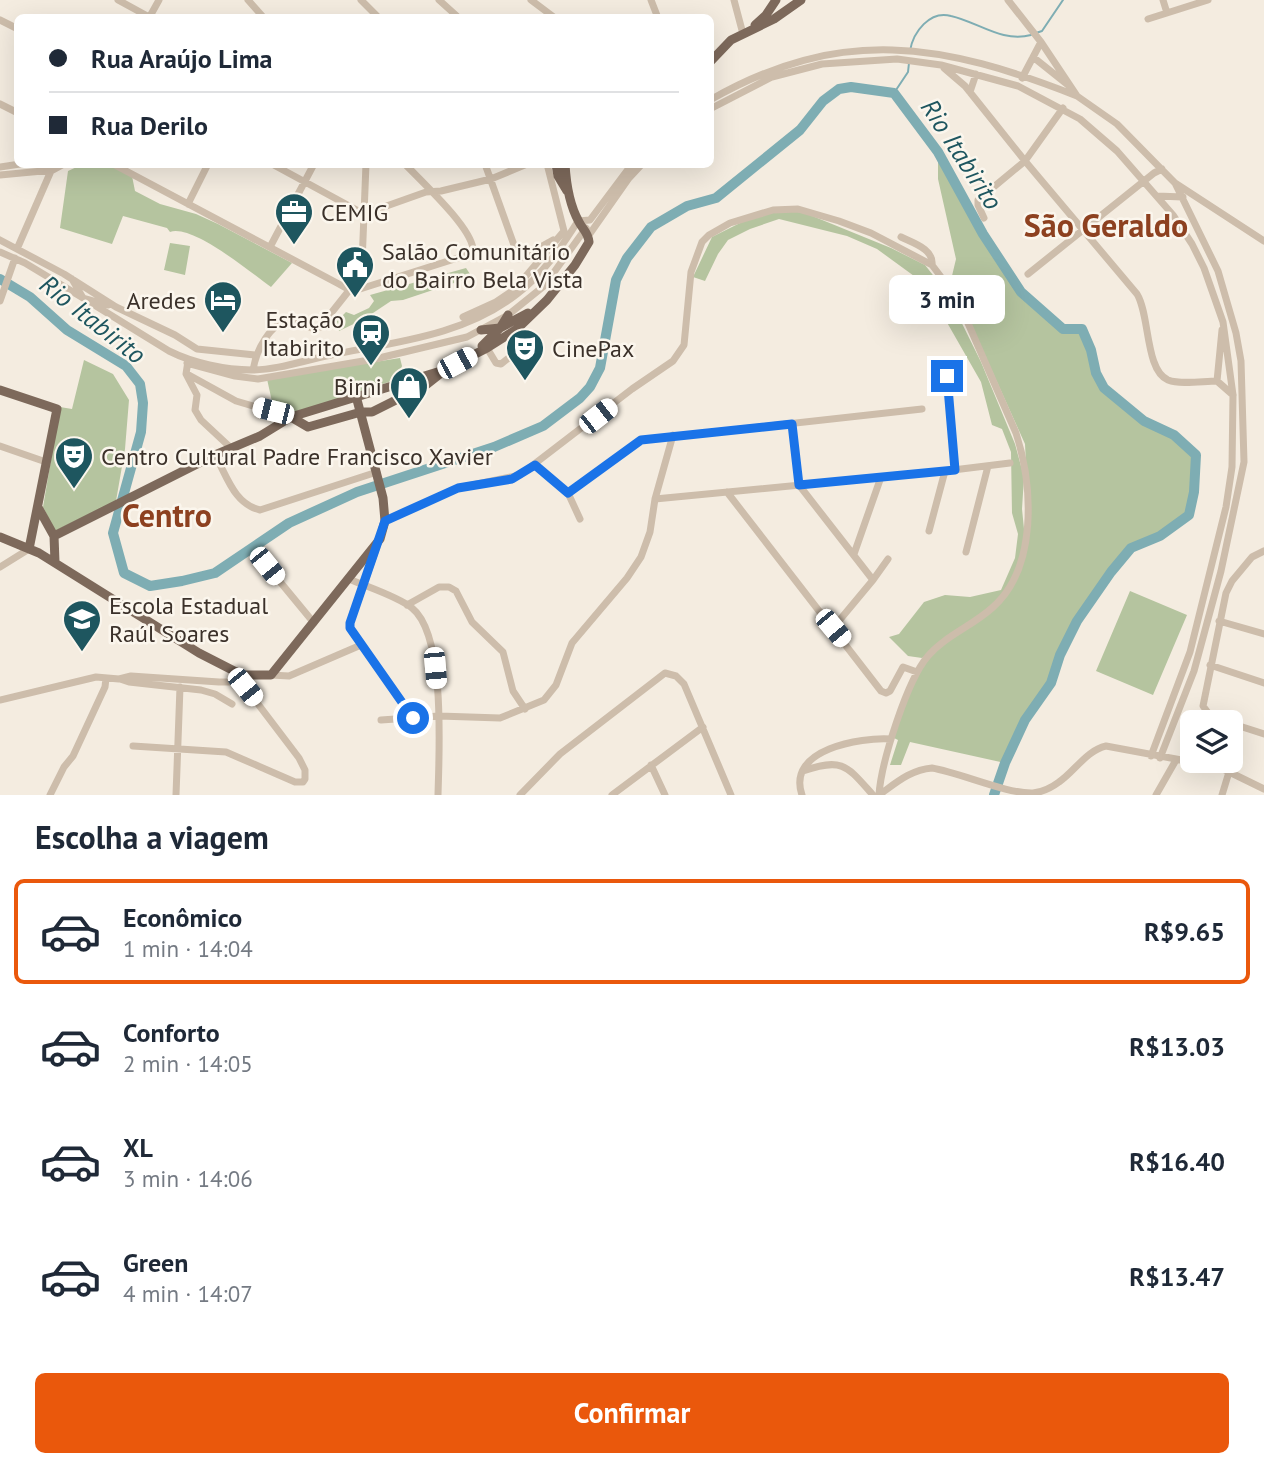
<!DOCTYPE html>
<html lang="pt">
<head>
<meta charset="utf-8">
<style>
	body { margin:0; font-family:"PT Sans",sans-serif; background:#f2f2f3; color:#1f2937; height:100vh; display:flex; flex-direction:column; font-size:26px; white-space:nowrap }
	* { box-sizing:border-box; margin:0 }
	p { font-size:23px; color:#747a83 }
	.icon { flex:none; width:38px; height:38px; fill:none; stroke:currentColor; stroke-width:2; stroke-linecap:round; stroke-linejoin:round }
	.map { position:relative; height:795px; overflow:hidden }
	.details { display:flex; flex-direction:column; background:#fff; flex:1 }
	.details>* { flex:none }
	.guide { position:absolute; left:14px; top:14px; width:700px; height:154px; border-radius:10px; box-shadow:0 7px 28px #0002; display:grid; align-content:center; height:154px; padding:0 35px; background:#fff }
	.buttons { position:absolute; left:1180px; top:710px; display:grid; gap:14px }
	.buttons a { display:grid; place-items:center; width:63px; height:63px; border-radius:10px; background:#fff; box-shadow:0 7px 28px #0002; font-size:35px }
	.end { position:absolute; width:32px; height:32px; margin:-16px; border:9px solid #1a73e8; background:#fff; box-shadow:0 0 0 4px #fff }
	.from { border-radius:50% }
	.bubble { position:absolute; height:49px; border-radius:10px; background:#fff; box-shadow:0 7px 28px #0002; font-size:23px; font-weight:800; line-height:49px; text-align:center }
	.car { position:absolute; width:21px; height:42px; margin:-21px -10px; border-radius:9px; box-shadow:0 0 5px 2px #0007; background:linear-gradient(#fff 24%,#345 0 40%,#fff 0 76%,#345 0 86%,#fff 0) }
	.guide b { display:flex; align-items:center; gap:24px; height:66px; font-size:26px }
	.guide b+b { border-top:2px solid #e0e1e3 }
	.guide i { width:18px; height:18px; background:#1f2937 }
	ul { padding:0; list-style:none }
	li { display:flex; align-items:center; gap:21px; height:105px; margin:0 14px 10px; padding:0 21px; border:4px solid transparent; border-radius:10px }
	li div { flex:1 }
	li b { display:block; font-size:26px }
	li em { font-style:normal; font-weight:800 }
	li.selected { border-color:#ea580c }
	li>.icon { width:63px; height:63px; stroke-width:1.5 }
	h2 { padding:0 35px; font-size:32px; line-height:84px }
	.cta { display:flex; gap:14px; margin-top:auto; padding:14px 35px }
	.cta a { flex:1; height:80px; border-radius:10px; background:#ea580c; color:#fff; font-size:28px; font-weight:800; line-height:80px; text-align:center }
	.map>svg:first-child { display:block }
	.green { fill:#b5c49f }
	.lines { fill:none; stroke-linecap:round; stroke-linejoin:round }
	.stream { stroke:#7eadb3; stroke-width:2 }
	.river { stroke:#7eadb3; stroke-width:10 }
	.minor { stroke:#cdbdab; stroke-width:7 }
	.major { stroke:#7d695b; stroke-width:9 }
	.route { stroke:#1a73e8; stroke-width:9 }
	.labels { text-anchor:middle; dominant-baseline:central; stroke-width:5; stroke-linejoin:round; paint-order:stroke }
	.poi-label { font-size:24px; fill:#3b312a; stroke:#fbf6ed; text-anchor:start }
	.water-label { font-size:26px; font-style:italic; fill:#1e565f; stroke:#fbf6ed }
	.district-label { font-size:32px; font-weight:bold; fill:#8d4120; stroke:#fbf6ed }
</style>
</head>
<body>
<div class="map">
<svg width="1264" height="795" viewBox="0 0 1264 795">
	<rect width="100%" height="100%" fill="#f4ece0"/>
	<path class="green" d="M938,152L983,234L1021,292L1063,329H1082L1091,350L1096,373L1104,388L1144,421L1174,435L1196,455L1194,492L1189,515L1160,536L1131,548L1111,572L1077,621L1060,655L1051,683L1025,720L1005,763L910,742L901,765H890L898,740L894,738L909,694L928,657L954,637L922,658L908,656L889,637L899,634L924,602L945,595L970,597L1001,590L1015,558L1018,534L1012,513L1011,452L1002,429L992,425L981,382L925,284L877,249L847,236L779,219L750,229L728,240L718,254L705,281L693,277L712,237L748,219L783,210L805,213L891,248L925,265L947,293L981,362L1015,444L1024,477L1022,509L1025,539L1028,503L1025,444L951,280L956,259L938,179Z
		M81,165H109L132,176L135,191L160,204L196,214L218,224L292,263L271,287C251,273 193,224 170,232L167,228L123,216L112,244L60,228L68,171Z
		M170,243L190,246L185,275L164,270Z
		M466,268L472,277L403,300L391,301L364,319L339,331L337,321L346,312L354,315L369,308L374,301L370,295Z
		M400,358L402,366L398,379L295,413L273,406L267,379Z
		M84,360L113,374L129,400L125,449L116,501L55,531L43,507L60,407L72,409Z
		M1130,591L1187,615L1153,695L1096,671Z"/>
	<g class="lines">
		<path class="stream" d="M1036,33L1042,31L1063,0
			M910,51C913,32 930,10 951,16C978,22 1002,43 1031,35
			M894,93L908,72L909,63"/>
		<path class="river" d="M0,279L30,297L67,330L126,366L140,384L143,403L141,432L113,533L124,573L150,586L182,581L215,573L289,523L357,492L494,447L543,426L580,398L590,387L600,368L616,280L627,258L651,227L687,206L716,198L800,130L823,101L839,89L851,87L894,93L938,152L983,234L1021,292L1063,329H1082L1091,350L1096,373L1104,388L1144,421L1174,435L1196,455L1194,492L1189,515L1160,536L1131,548L1111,572L1077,621L1060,655L1051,683L1025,720L1005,763L994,795"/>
		<path class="minor" d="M118,0L151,18
			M248,0L264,18
			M361,0L379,18
			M439,0L459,18
			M531,0L555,18
			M651,0L658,18
			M734,0L743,34
			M1008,0L1041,42L1077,96L1117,124L1175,183L1264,241
			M1163,0L1167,13
			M149,18L159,0
			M1148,19L1208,0
			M0,20L18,29
			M1033,57L1068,85
			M944,68L965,86L1025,161L1137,294C1150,315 1145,370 1168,380C1181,385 1203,381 1217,381L1233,395
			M1022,78L1041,42
			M970,92L976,74
			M710,100C841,25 943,43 1077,96
			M0,104L18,113
			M710,109L772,77L822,64L897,59L941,65L1018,86L1080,119L1117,151L1173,215L1192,244L1204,268L1223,322L1233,395L1232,467L1226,507L1190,652L1151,756
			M113,164L337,283L346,288L360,289L464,256L473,249C471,227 422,182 405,164
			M272,164L364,214L426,192L441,191L491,179L527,164
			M485,164L519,259L553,240
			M0,167L20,164
			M0,175L53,170L64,164
			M1157,196L1183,197
			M188,204L208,164
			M984,218L978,205V200L1025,161L1063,108
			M589,235L629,178L642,164
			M901,237C913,243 934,249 932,265
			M0,240L64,274L116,307L175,335L197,349L255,355
			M270,247L314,164
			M17,249L54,164
			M0,252L25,263L83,298L108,305
			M1028,274L1154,173L1162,169
			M72,279L83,298L169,351C193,363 225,370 252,370C278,370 305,360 331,355C395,342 463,336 517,294C542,275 561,248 578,221L590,220L632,164
			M0,301L15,258
			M463,317L496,302L515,289L564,231L547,164
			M487,348L496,363L501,364L525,345L517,329
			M188,361L186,374L197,395L195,410L201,420L231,448
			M187,363L235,376L258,379L375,359L467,337L508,315L544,286L586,228
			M253,370C256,351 270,322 291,320L312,328L320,327L355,283L362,264L366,164
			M187,374L236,401L291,417
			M947,376L955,470
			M1217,381L1222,330
			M792,424L799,485L873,580
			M0,446L46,462
			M215,455C227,476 234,504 260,510L377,472
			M535,465L568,493L580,519
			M727,492L881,691L886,693L890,691L903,667L917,672
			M568,493L641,440L922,409
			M655,499L945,471L1010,463
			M385,521L458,488L520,475L632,389L673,361L684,345L691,272L702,242L709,235L730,223L773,210L798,209L839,221L871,233L932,265L957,298L1016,433C1033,486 1038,568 992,608C972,626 945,636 928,656C907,680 881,763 879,795
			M929,531L945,471
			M378,544L350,623V628L413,718
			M966,552L988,466
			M854,554L881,477
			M267,566L314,623
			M0,567L29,549
			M349,579C367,587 397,596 412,608C446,635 439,753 438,795
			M407,605L439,587H449L456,591L472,622L503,652L513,691L525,709
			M1219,621L1264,634
			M833,628L873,580L888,559
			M1210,665L1264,683
			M271,675L289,676L361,645
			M120,679L129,682L201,690L215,694L232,704
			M0,700L96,677L119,679L131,676L219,682H231L242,675L245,687L299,758L305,770V779L303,782H295L226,752L133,746
			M381,720L439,716L500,718L544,700L556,685L572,643L627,578L641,557L650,532L655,499L673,435
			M1230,723L1209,714L1203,706L1226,593L1232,581L1252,557L1264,551
			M1230,723L1264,734
			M1160,758L1194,671L1221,571L1244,462L1241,361L1236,333L1218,271L1175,183
			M651,765L665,795
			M803,771C843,757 847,766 873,795
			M50,795L64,767L73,756L105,687L106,678
			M176,795L180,687
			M520,795L560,754L665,673L676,676L684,684L731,795
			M612,795L703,727
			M802,795C786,749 861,737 891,739
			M879,795C896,783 910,770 932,768C961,773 1007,794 1033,793C1043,792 1051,788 1059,782C1074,772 1087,750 1106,746L1219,767L1264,789
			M1156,795L1176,760
			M1222,795L1229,772"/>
		<path class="major" d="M755,25L766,15L776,0
			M710,62L731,40L774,19L801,0
			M556,164L558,176L567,191
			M481,330L500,328L528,313
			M482,346L500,328L508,315
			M0,390L57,409L29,549
			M291,417L308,427L361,412H372L426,385L440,374
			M39,509L54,536
			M54,536L215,455L260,436L291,417L444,370L487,348L517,329L547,300L575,265L589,242C588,232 583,230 579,222C570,206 566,182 565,164
			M54,536L55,562
			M0,537L39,553L199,653L242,675H271L380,539L385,521L383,498L356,396"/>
	</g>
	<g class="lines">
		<path class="route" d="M413,718L350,628V623L385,521L458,488L512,479L535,465L568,493L641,440L792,424L799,485L955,470L947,376"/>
	</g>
	<defs>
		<symbol id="office-pin" viewBox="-11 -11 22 30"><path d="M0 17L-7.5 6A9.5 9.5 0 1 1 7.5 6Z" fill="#1e565f" stroke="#fbf6ed"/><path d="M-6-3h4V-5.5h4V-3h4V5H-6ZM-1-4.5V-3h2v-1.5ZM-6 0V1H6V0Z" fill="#fff"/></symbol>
		<symbol id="civic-pin" viewBox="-11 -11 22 30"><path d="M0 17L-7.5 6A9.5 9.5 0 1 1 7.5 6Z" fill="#1e565f" stroke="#fbf6ed"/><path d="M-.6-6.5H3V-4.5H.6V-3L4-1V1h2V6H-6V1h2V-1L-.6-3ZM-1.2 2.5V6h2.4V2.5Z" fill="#fff"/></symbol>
		<symbol id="hotel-pin" viewBox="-11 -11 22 30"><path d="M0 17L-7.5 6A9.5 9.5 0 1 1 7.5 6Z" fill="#1e565f" stroke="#fbf6ed"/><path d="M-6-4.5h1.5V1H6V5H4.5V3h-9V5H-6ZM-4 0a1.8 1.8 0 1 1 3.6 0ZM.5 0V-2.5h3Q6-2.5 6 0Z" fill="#fff"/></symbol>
		<symbol id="station-pin" viewBox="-11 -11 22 30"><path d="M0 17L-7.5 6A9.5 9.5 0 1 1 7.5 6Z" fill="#1e565f" stroke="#fbf6ed"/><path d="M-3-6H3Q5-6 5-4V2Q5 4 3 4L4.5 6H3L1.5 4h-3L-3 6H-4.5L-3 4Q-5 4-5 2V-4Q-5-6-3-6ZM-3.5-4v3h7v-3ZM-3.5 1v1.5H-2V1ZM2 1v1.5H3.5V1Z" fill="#fff"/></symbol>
		<symbol id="theatre-pin" viewBox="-11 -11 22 30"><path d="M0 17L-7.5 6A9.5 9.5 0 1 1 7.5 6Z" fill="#1e565f" stroke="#fbf6ed"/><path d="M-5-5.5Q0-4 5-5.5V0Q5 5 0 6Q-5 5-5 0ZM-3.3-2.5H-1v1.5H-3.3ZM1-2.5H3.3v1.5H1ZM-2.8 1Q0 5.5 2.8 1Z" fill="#fff"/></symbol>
		<symbol id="shop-pin" viewBox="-11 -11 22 30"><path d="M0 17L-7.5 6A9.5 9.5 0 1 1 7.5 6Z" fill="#1e565f" stroke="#fbf6ed"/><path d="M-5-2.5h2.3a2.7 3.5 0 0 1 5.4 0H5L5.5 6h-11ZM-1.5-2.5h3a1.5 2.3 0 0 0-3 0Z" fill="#fff"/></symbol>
		<symbol id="school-pin" viewBox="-11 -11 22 30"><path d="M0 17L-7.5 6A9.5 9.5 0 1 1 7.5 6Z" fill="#1e565f" stroke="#fbf6ed"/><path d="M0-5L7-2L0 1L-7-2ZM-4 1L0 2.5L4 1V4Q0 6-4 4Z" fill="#fff"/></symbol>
	</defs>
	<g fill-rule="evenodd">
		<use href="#office-pin" x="272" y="190" width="44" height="60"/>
		<use href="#civic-pin" x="333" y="243" width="44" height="60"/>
		<use href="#hotel-pin" x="201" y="278" width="44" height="60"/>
		<use href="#station-pin" x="349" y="311" width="44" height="60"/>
		<use href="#theatre-pin" x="503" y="326" width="44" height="60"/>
		<use href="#shop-pin" x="387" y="364" width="44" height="60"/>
		<use href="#theatre-pin" x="52" y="434" width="44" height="60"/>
		<use href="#school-pin" x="60" y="597" width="44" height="60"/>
	</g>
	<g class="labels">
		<g class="poi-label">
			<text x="321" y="212">CEMIG</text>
			<text x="382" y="251">Salão Comunitário<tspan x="382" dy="28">do Bairro Bela Vista</tspan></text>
			<text x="196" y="300" text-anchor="end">Aredes</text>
			<text x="344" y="319" text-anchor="end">Estação<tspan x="344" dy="28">Itabirito</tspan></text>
			<text x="552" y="348">CinePax</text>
			<text x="382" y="386" text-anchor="end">Birni</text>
			<text x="101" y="456">Centro Cultural Padre Francisco Xavier</text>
			<text x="109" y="605">Escola Estadual<tspan x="109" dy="28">Raúl Soares</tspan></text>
		</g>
		<g class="water-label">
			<text transform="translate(962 154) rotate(57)">Rio Itabirito</text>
			<text transform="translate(93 319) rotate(38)">Rio Itabirito</text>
		</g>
		<g class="district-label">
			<text x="1106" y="225">São Geraldo</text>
			<text x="167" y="515">Centro</text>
		</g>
	</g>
</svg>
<div class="buttons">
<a><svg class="icon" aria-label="layers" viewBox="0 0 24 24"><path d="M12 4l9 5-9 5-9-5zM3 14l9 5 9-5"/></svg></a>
</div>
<i class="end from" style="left:413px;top:718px"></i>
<i class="end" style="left:947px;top:376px"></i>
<div class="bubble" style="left:889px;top:275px;width:116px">3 min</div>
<i class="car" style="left:457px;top:363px;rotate:62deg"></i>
<i class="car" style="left:273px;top:411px;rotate:284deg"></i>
<i class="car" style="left:598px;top:416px;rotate:52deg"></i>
<i class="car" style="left:267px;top:566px;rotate:141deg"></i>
<i class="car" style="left:833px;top:628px;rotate:140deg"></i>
<i class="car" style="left:435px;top:668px;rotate:175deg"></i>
<i class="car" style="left:245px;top:687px;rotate:141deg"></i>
<div class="guide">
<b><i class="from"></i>Rua Araújo Lima</b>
<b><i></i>Rua Derilo</b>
</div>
</div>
<section class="details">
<h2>Escolha a viagem</h2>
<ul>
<li class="selected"><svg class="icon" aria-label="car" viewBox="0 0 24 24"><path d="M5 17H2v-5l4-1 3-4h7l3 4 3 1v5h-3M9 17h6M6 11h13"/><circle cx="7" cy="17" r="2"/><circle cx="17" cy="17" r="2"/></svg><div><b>Econômico</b><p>1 min · 14:04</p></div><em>R$9.65</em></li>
<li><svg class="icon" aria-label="car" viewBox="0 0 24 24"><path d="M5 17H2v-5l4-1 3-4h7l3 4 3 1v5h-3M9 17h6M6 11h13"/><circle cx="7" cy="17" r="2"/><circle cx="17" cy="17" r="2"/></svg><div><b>Conforto</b><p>2 min · 14:05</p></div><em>R$13.03</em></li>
<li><svg class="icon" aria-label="car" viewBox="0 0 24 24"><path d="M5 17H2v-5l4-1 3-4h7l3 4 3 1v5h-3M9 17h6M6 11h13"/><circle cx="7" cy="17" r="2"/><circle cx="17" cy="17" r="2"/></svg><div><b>XL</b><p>3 min · 14:06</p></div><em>R$16.40</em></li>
<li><svg class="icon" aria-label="car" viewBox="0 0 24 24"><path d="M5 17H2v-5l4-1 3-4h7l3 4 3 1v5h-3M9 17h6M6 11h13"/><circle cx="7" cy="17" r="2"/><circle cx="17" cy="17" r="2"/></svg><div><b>Green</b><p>4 min · 14:07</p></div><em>R$13.47</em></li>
</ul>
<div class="cta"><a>Confirmar</a></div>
</section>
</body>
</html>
